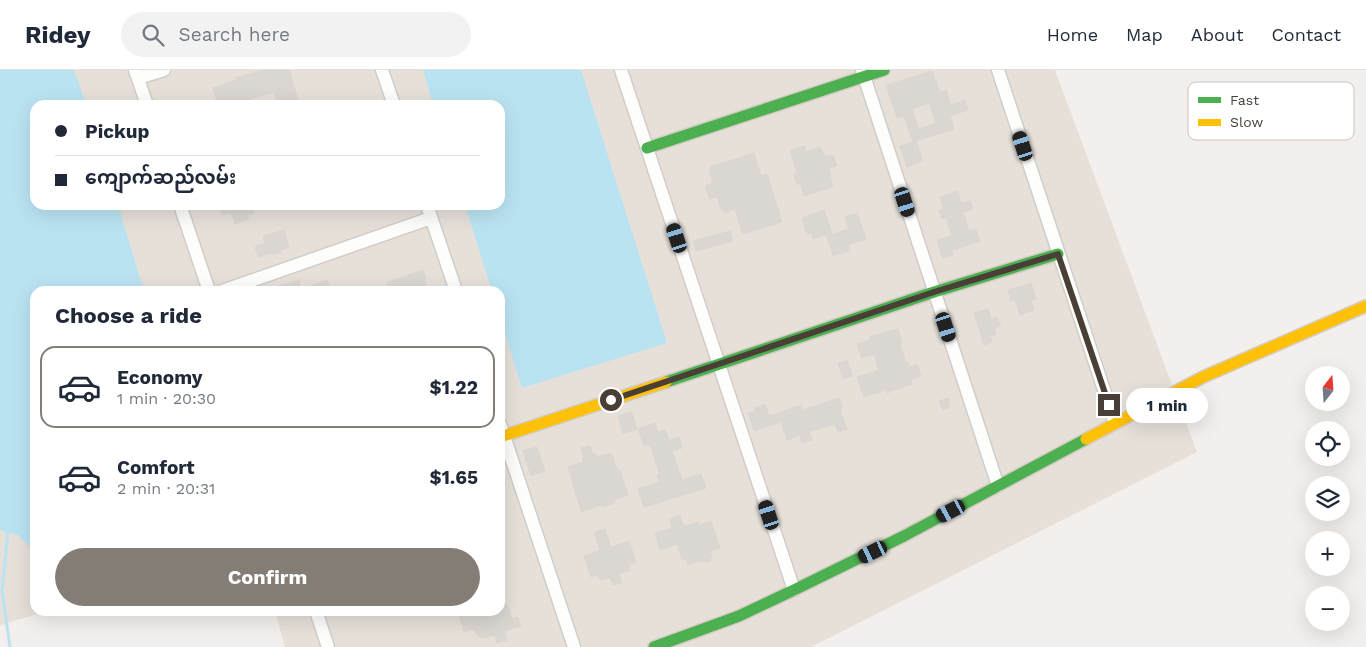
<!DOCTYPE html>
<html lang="en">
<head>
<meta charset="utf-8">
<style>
	body { margin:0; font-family:"Work Sans","Noto Sans Myanmar",sans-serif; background:#f2f2f3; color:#1f2937; height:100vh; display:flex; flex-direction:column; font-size:19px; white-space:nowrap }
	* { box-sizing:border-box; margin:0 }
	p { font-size:16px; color:#747a83 }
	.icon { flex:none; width:28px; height:28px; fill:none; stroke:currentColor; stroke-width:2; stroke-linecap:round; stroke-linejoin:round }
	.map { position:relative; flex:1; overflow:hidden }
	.sheet { position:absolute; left:30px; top:216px; width:475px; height:330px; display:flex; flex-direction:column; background:#fff; border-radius:15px; box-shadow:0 5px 20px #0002 }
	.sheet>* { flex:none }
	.hud { position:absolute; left:30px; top:30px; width:475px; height:110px; border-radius:15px; box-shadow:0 5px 20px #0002; display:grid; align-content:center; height:110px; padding:0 25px; background:#fff }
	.needle { width:32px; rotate:17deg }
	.tools { position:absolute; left:1305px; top:296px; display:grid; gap:10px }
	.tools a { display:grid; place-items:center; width:45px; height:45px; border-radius:50%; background:#fff; box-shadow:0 5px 20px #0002; font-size:25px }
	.end { position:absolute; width:22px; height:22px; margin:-11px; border:6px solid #493f36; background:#fff; box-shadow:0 0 0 2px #fff }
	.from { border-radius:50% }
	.bubble { position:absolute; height:35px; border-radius:18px; background:#fff; box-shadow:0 5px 20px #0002; font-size:16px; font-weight:700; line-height:35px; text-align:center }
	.car { position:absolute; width:15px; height:30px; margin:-15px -8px; border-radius:6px; box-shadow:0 0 4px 1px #0007; background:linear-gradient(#222 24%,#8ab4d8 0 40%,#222 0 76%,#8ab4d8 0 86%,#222 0) }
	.hud b { display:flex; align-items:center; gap:18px; height:48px; font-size:19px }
	.hud b+b { border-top:1px solid #e0e1e3 }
	.hud i { width:12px; height:12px; background:#1f2937 }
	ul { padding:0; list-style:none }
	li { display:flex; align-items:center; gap:15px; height:82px; margin:0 10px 8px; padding:0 15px; border:2px solid transparent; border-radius:15px }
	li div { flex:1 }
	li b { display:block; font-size:19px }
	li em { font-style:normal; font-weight:700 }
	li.on { border-color:#847d76 }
	li>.icon { width:45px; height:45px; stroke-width:1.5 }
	h2 { padding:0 25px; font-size:22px; line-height:60px }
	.button { display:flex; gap:10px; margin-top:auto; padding:10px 25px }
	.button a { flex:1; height:58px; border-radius:30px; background:#847d76; color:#fff; font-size:20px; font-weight:700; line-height:58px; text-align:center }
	header { display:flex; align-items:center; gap:30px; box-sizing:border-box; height:70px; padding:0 25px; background:#fff; border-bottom:1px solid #e0e1e3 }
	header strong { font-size:24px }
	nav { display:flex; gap:28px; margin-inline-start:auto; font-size:18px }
	.search { width:350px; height:45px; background:#f2f2f3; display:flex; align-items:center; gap:12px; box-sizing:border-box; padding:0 18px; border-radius:28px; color:#747a83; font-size:19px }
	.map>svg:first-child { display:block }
	.residential { fill:#e6e0d9; fill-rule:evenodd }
	.water { fill:#bae3f2 }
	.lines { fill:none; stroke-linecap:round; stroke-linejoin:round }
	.stream { stroke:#bae3f2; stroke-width:3 }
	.building { fill:#dad6d2; stroke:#dbd6d1; fill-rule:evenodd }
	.street-casing { stroke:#d0cdc9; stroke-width:15 }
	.fast-casing { stroke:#d3ccc3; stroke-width:14 }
	.slow-casing { stroke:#d3ccc3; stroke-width:14 }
	.street { stroke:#fdfdfc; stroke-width:12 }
	.fast { stroke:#4caf50; stroke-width:11 }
	.slow { stroke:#ffc107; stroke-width:11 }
	.route { stroke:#493f36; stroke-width:6 }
	.key { fill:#fff; stroke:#c8c5c3; stroke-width:1 }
	.key-label { font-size:14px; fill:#493f36 }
</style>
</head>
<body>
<header>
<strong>Ridey</strong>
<div class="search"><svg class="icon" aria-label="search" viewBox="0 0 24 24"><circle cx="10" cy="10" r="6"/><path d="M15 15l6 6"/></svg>Search here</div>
<nav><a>Home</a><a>Map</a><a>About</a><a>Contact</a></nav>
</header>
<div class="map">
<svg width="1366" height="577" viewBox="0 0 1366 577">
	<rect width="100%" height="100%" fill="#f2efec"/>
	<path class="residential" d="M0,0H1055L1197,382L811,577H285L275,541H500V221H35V541H48L0,555ZM35,35H500V135H35Z"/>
	<path class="water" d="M0,0H73L78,10L86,35H35V135H118L144,221H35V479L30,477L18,465L0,460Z
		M423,0H581L667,273L522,318L500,248V221H492L465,135H500V35H433Z"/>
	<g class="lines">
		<path class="stream" d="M8,462L2,521L10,577"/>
	</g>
	<path class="building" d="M262,0H289L300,35H278L274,22L251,29L253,35H218L213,18L236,10L235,8Z
		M932,1L940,22L946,20L951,35L965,30L968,40L950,46L954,59L916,71L923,91L907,97L900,76L913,72L904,46L897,48L886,15ZM929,33L936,53L919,59L912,39Z
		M804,76L806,82L820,77L826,87L833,85L837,96L829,98L831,105L830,106L833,117L804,126L800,113L797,115L793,104L797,102L790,81Z
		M754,83L761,106L767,104L782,152L743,164L735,139L725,143L724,140L722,141L717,127L710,129L705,116L713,113L709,100H711L710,97Z
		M958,121L961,133L970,131L973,139L963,142L969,161L976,159L980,171L952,180L953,185L942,188L937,170L952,166L946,147L942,149L939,140L944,139L940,127Z
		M219,135H252L254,143L247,145L249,149L235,154L231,142L222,145Z
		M824,140L832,163L813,169L811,163L807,165L802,148Z
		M857,143L866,169L848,175L850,181L833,186L827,166L849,159L845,147Z
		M284,160L289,177L280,180L281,182L272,185L271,183L258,187L255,177L265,173L263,166Z
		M730,161L733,171L696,181L693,171Z
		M423,200L426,208L424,209L428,221H390L387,213Z
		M299,210L301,218L292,221H271L270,219Z
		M327,210L331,221H300L299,220Z
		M1031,213L1036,229L1031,231L1034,240L1020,245L1015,229L1011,231L1008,220Z
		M988,239L991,249L997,247L1001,256L994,258L996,264L990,266L992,272L984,275L974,243Z
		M898,259L902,273L900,274L906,292H908L909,297L917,294L921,306L911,310L912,314L887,323L886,320L864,327L857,307L879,300L874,284L862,288L857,274L870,270L869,267Z
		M847,290L852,306L843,309L838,293Z
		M839,328L843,338L840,339L847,359L838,362L835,354L809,362L812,370L802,373L800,365L787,370L781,352L754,361L748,343L756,341L755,338L765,334L769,346L801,335L803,340Z
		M948,328L950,337L942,340L939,331Z
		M632,342L637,359L623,364L618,346Z
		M655,353L658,362L666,360L669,370L679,367L682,378L672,381L682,410L701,404L706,418L644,437L638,419L659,412L657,405H660L650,374L644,376L638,359Z
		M590,376L593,384L595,383L597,387L611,383L618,402L620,401L628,425L613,430L615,433L602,437L601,435L581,442L568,397L583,392L582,387H584L581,378Z
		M537,377L545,401L531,406L523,381Z
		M680,445L684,456L698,452L699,455L711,451L720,478L710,481L712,486L710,491L707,492L700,491L688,495L686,489L682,490L677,474L660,480L655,463L672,458L669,449Z
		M605,459L611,477L629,471L636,492L629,495L630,500L619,504L622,513L613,515L610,507L600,510L598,505L591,507L584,486L600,480L594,462Z
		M507,534L512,548L518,547L521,556L505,561L507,570L497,573L495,565L483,568L478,566L473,559L464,562L459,545L470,541H471L473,545L485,541H500V536Z"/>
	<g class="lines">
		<defs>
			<path id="street" d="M135,0L147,35
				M382,0L394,35
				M621,0L794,520
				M862,0L998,416
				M998,0L1115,353
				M138,8L164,0
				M180,135L209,221
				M427,135L456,221
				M222,221L431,148
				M500,354L574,577
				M316,541L328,577"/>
			<path id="fast" d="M647,78L884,0
				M666,312L934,222L1058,184
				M654,577L739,546L794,520L904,466L1086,369"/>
			<path id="slow" d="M500,367L666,312
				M1086,369L1203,307L1366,236"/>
		</defs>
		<use href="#street" class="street-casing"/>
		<use href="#fast" class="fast-casing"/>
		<use href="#slow" class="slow-casing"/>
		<use href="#street" class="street"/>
		<use href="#fast" class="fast"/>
		<use href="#slow" class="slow"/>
	</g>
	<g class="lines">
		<path class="route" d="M611,330L934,222L1058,184L1109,335"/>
	</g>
	<rect x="1188" y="12" width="166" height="58" rx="8" class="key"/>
	<rect x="1198" y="27" width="23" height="6" fill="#4caf50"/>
	<rect x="1198" y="49" width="23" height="7" fill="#ffc107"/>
	<g class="key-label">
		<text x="1230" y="35">Fast</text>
		<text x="1230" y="57">Slow</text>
	</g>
</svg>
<div class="tools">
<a><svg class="needle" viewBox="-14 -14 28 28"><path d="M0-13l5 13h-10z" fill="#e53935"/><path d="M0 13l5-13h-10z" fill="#747a83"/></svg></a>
<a><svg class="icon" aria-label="locate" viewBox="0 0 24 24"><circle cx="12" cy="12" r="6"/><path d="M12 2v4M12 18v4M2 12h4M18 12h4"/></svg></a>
<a><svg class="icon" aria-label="layers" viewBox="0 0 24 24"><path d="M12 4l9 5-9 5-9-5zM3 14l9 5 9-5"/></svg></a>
<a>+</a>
<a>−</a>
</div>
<i class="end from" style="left:611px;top:330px"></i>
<i class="end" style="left:1109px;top:335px"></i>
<div class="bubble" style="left:1126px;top:318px;width:82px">1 min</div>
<i class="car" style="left:1023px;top:76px;rotate:342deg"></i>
<i class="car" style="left:905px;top:132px;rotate:162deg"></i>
<i class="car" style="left:677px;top:168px;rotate:342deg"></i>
<i class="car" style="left:946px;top:257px;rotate:162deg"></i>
<i class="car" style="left:951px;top:441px;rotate:242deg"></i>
<i class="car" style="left:769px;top:445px;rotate:342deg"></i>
<i class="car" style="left:873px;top:482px;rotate:244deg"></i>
<div class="hud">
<b><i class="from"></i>Pickup</b>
<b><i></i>ကျောက်ဆည်လမ်း</b>
</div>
<section class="sheet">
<h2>Choose a ride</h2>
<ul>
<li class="on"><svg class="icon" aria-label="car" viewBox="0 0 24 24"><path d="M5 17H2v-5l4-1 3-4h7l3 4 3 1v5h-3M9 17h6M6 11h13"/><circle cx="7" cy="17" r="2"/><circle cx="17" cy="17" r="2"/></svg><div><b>Economy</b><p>1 min · 20:30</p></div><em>$1.22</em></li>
<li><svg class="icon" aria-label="car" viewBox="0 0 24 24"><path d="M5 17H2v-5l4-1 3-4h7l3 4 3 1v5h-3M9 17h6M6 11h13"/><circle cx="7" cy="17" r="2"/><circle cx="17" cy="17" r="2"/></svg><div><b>Comfort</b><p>2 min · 20:31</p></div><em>$1.65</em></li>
</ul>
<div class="button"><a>Confirm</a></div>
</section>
</div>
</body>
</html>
